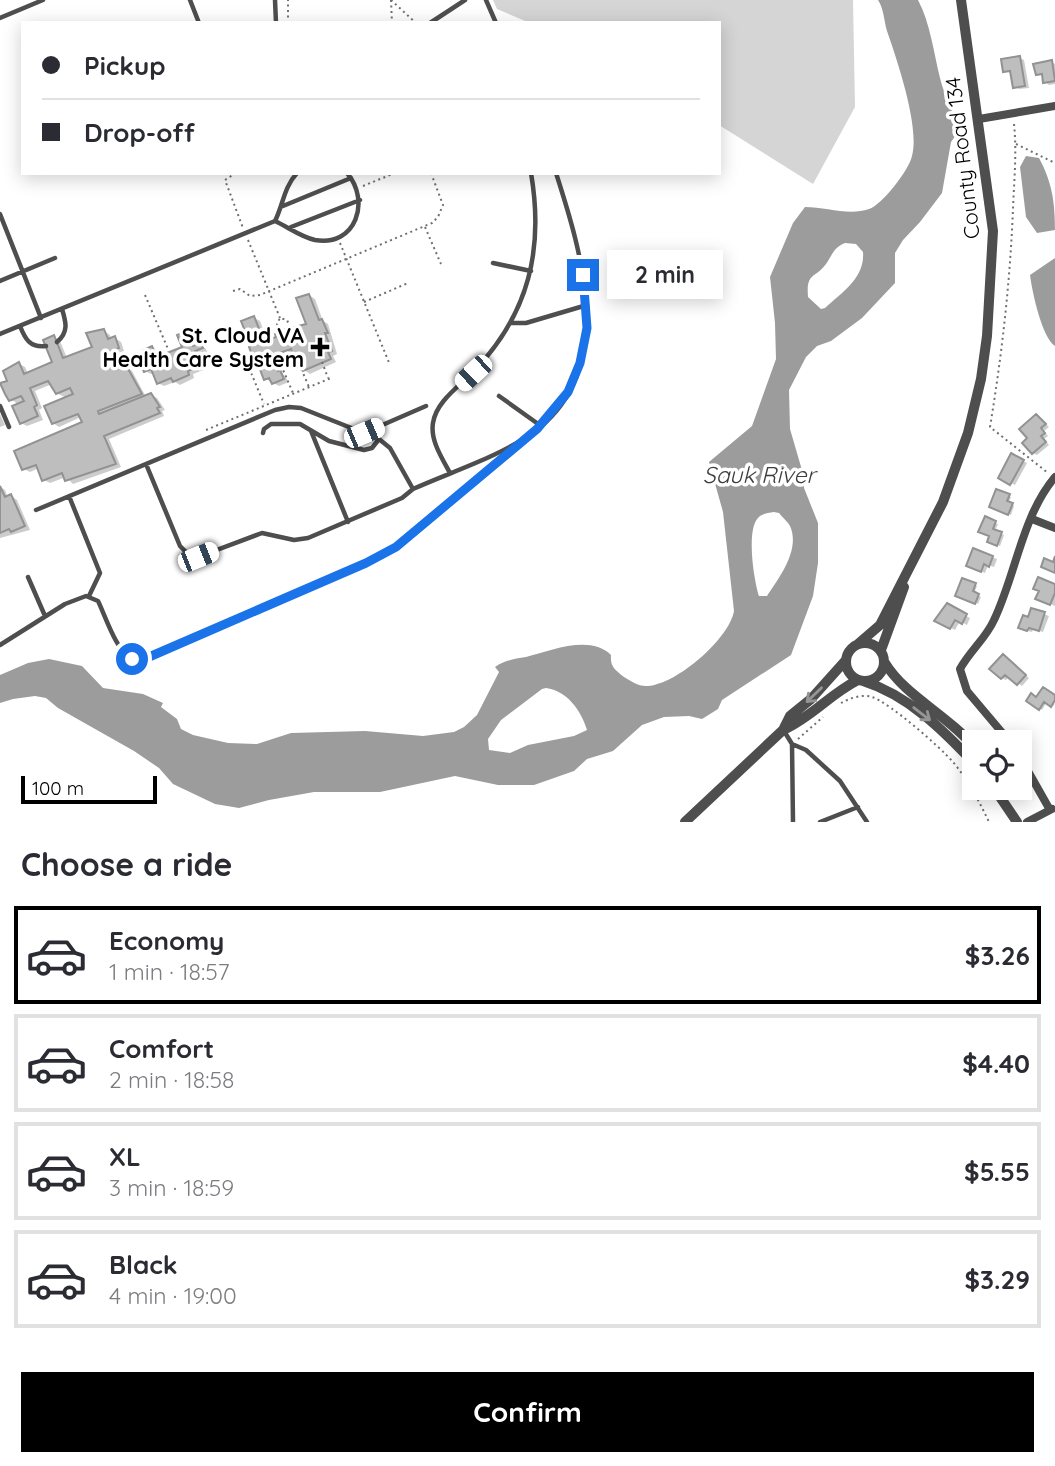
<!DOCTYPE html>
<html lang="en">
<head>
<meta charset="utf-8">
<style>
	body { margin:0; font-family:Quicksand,sans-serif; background:#f2f2f3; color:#2b2b33; height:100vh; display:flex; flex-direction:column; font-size:26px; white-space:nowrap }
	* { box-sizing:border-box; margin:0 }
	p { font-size:23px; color:#7c7c81 }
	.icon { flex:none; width:38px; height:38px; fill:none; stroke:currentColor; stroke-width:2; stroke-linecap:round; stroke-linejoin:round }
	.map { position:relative; height:822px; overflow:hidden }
	.drawer { display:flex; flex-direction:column; background:#fff; flex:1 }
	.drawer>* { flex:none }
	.banner { position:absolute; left:21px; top:21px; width:700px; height:154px; border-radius:0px; box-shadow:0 4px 18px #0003; display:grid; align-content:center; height:154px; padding:0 21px; background:#fff }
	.fabs { position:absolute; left:962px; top:730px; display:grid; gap:14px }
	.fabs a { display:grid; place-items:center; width:70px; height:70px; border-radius:0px; background:#fff; box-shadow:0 4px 18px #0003; font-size:35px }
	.scale { position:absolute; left:21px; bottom:18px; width:136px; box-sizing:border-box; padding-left:7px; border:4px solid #000; border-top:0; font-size:19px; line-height:24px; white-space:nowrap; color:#000; -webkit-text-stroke:5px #fff; paint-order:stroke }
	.end { position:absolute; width:32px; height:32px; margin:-16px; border:9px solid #1a73e8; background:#fff; box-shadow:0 0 0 4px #fff }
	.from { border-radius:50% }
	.bubble { position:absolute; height:49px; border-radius:0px; background:#fff; box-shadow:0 4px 18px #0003; font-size:23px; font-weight:700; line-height:49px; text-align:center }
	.car { position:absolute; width:21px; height:42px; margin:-21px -10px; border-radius:9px; box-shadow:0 0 5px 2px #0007; background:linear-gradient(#fff 24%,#345 0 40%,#fff 0 76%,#345 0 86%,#fff 0) }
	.banner b { display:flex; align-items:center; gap:24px; height:66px; font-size:26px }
	.banner b+b { border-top:2px solid #e1e1e2 }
	.banner i { width:18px; height:18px; background:#2b2b33 }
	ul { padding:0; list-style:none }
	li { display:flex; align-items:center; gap:21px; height:98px; margin:0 14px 10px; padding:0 7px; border:4px solid #e1e1e2; border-radius:0px }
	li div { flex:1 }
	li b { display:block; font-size:26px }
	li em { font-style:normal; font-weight:700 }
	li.selected { border-color:#000 }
	li>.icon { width:63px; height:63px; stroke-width:1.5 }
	h2 { padding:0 21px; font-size:32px; line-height:84px }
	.cta { display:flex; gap:14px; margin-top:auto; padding:14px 21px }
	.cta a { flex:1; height:80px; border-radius:0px; background:#000; color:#fff; font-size:28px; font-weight:700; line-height:80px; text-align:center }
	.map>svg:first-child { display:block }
	.green { fill:#d5d5d5 }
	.water { fill:#9c9c9c; fill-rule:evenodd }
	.shadow { fill:#0003 }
	.building { fill:#bebebe; stroke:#929292; stroke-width:2 }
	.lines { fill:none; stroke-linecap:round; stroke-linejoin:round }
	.path { stroke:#707070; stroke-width:2; stroke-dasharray:2 3.5; stroke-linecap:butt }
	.service { stroke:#4e4e4e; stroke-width:4.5 }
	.minor { stroke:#4e4e4e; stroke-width:8 }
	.tertiary { stroke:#4e4e4e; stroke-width:10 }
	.oneway { stroke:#959595 }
	.route { stroke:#1a73e8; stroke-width:9 }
	.poi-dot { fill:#000; stroke:#fff; stroke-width:2.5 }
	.labels { text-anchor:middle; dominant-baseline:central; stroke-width:7; stroke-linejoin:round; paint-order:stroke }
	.street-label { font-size:21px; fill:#000; stroke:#fff }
	.poi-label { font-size:21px; font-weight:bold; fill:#000; stroke:#fff; text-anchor:end }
	.water-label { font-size:23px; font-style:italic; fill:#3d3d3d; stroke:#fff }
</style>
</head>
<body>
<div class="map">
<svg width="1055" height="822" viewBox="0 0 1055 822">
	<rect width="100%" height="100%" fill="#fff"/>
	<path class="green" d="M493,0H853L855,107L813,184L719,125V23H530L497,9Z"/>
	<path class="water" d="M878,0H918C930,22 934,54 940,78C945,100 957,111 956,135L951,142L942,193L920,222L903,240L895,253V283L862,318L831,341L817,346L806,357L789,390L790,429L804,477V488L818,523V563L813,596L791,655L722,700L718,709L702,719L689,716L664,717L642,725L613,751L587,759L574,771L534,785H498L455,776L380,792H314L269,800L239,808L215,804L173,784L159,768L134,751L58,708L46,698L35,696L13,699L0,703V675L28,663L49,659L82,666L103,688L143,694L163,703L161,707L177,719L181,729L193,735L228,743L257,744L291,733L365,731L423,736L454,732L464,727L477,715L499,672L495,667C505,660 514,659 526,657C550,651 590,634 611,655C610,667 615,670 624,677C631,681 639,687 648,686C677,684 729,639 734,611L723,512L709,462L752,426L776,359L775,323L770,277L793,223L805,207C826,207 849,216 869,209C882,205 909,170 912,156C920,127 897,60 887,31C884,21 884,9 878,0ZM845,243L856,244L863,252C865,278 842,292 825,308L821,309L808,297C806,272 815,279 826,264C833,254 833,248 845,243ZM774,512L779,513C782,517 788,522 790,526C801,550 778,579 767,596H759C754,581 746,530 758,518C763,513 768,513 774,512ZM546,688C567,691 581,710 587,730L574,736L528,745L510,753L489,750L488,739L501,720L542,689Z
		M1026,156L1039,158C1052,182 1055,202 1055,230L1037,233L1026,217L1020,167Z
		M1055,258V346C1042,338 1032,291 1030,275Z"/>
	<path class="shadow" d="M1020,58L1024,60L1029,88L1019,89L1015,87L1012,73L1005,71Z
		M1052,62L1055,64V84L1049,85L1045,82L1044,76L1037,74Z
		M309,295L315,299L323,321L328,324L337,354L333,356L336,362L310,374L304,370L294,352L279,358L283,374L289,382L279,386L266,379L254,318L260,321L268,342L309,326Z
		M104,331L110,335L111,339L115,338L121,342L124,351L111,356L113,360L117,359L132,371L146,397L151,395L157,398L165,410L162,411L164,416L109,439L121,467L73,484L66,477L50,483L44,480L39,468L30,472L24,469L84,423L81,417L59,427L53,423L66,398L57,393L52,384L35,391L42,408L39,410L43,420L27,426L21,423L20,405L10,399V382L19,364L25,367L28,374L54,363V337L60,341L67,358L94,348Z
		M187,333L193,337L197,347L200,345L206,349L207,352L200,355L206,369L193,374L194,378L180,385L175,382L164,386L158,383L154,373L151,374L145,371L152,348L158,351L161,357L184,348Z
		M0,414L5,425L0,427Z
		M1037,416L1049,427L1044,431L1048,436L1044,439L1049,445L1037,455L1033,453L1029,439Z
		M1012,455L1027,463L1015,485L1000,477Z
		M0,487L5,490L8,498L11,496L17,500L30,530L0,538Z
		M997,491L1011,497L1008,504L1014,506L1011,515L993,508Z
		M986,519L998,524L995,531L1004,535L1000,546L989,541L991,536Z
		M974,550L997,559L994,567L988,565L985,573L972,568Z
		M963,580L977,586L974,594L981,597L978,604L957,595Z
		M1055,586V606L1042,600Z
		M947,606L970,618L967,625L960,621L955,630L936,620Z
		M1033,610L1049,616L1043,632L1033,629L1032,632L1024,630Z
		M1007,659L1029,678L1022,686L1010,676L1006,680L1002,678Z
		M1055,697L1054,706L1047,702L1042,710L1029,701Z"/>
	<path class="building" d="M1020,56L1025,86L1013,88L1010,71L1003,72L1001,59Z
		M1052,60L1055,81L1043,83L1042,74L1036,75L1033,64Z
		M309,294L319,320L322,319L328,333H325L332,351L328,352L331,359L303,371L298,358L295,360L291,349L274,355L278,371L280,370L284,379L272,384L269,378L264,380L257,362L255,363L249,347L251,346L241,321L254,316L264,341L276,337L275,334L279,331L306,324L296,298Z
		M104,329L108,339L115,336L119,348L106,353L109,360L117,357L121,366L114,370L126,365L142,394L98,411L99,414L151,393L160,407L157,408L160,413L104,436L116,464L65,481L62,473L42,481L36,465L22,470L14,451L82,422L78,414L52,424L44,406L73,394L70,388L56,394L48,381L30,388L37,405L34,407L38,416L20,424L12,406L24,401L21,396L9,401L5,394L0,383L7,381L3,371L19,362L24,374L52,362L43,340L54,335L63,358L92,347L86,333Z
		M187,331L193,346L200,343L203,348L195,351L201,365L188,371L189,375L173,382L171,378L157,384L151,369L144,372L142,368L145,367L140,354L144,353L143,350L152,346L157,357L182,347L177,335Z
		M1036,414L1046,424L1041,428L1045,433L1041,436L1046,442L1032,454L1022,443L1027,438L1019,429Z
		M1011,453L1024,460L1010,485L998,478Z
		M0,486L5,497L11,494L25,526L11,532L9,529L0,533Z
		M996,489L1010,494L1007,501L1013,503L1008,515L989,507Z
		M985,516L996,521L993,529L1002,532L997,546L987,542L989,536L978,532Z
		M973,548L993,556L989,567L984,564L981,572L966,566Z
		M1055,556V573L1041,567L1044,558L1053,562Z
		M1038,577L1055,584V593L1050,605L1035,599L1039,591L1033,589Z
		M962,578L976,583L973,591L979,594L975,604L955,596Z
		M947,603L967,614L962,624L955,620L950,629L934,621Z
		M1031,608L1045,612L1039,631L1029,628L1027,631L1018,628L1023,615L1028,617Z
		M1003,654L1026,675L1017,685L1005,675L1001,679L989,669Z
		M1043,687L1055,695V700L1051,707L1044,702L1039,710L1026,701L1031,693L1036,697Z"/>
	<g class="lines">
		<path class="path" d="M391,0L416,23
			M391,0L392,23
			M288,23V0
			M1014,124C1017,152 1014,181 1013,209C1010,283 1002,354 990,427L1048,473
			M1016,144L1055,163
			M236,173L225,180L243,228
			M363,186L395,173
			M425,227L441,264
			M248,240L280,318
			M340,243L390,365
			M233,291L240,289L250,296L260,295L432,223L438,217L443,205L431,173
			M145,295L168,349
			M364,302L408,283
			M279,331L277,324L280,318L287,320L290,327
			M297,359L309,387
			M322,362L328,378
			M247,363L264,404
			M276,366L281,365L293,393
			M206,430L331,378
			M841,703C850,698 862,694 872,697C890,703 940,747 953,762C968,780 979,801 989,822
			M798,739L823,717"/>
		<path class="service" d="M190,0L199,23
			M275,0L276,23
			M486,0L496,23
			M0,18L43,0
			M430,23L465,0
			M283,206L351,178
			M0,214L41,318
			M275,221C288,227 301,237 315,240C356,247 371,201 347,173
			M291,227L360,200
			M493,263L531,271
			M0,281L55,258
			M511,323H526L587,305
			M20,326C25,339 30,348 46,346
			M0,334L275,221C283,205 284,187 297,173
			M57,342C69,332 66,322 62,309
			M499,396L541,426
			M0,406L9,427
			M311,431L348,522
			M263,433L264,429L271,424H300L329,441L364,450L372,448L379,439
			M364,433L426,406
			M146,464L180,546L190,556L198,557L262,533L294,540L308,538L402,498L413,489C453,471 499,457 534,432C618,370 582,254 556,173
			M450,473C442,458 430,440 433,423C436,401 461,385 475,370C529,313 544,249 531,173
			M69,496L100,573L89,596
			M36,510L275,410L289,407L301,408L379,439L390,448L413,489
			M28,577L45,616
			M0,645L65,604L86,596L98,601C105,615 117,653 132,659C138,661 143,659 149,657L366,563L396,547L518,444
			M784,731L792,744L806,750L840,781L867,822
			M792,744L793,822
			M820,822L858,807"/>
		<path class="minor" d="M979,119L1055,106
			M1032,519L1055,528
			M1010,742L967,691L960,669C970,651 986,638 994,620C1016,574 1022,516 1055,477
			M1020,757L1050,810
			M1027,822L1052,809"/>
		<path class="tertiary" d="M846 662a19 19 0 1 1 38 0a19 19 0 1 1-38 0Z
			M858,644L880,625L943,502L968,433L981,379L987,336L993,231L961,0
			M881,650L904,587
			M885,663C905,696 948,715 975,748
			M863,681C908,695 943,730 975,764
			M783,730L790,716L811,699L846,660
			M994,788L1017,822
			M685,822L783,730C812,717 830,694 858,680"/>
	</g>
	<defs><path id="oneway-shaft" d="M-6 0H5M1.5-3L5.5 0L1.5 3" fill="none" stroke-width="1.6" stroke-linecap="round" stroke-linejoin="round" transform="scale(1.75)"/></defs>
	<g class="oneway">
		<use href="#oneway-shaft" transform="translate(814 695) rotate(136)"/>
		<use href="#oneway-shaft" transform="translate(922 714) rotate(38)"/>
	</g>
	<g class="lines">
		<path class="route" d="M132,659L140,660L149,657L366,563L396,547L537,429L568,392L580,363L587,328L583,275"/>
	</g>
	<path class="poi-dot" d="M316.5 336.5h7v7h7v7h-7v7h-7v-7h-7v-7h7z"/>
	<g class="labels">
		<g class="street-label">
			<text transform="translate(962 158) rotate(-97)">County Road 134</text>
		</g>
		<g class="poi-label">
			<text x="304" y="335">St. Cloud VA<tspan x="304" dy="24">Health Care System</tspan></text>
		</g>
		<g class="water-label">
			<text x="759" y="474">Sauk River</text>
		</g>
	</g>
</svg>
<div class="fabs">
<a><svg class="icon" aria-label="locate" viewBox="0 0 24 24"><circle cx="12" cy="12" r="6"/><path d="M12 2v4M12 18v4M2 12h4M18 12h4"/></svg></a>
</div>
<div class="scale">100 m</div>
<i class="end from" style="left:132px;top:659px"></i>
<i class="end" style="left:583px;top:275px"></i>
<div class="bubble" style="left:607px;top:250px;width:116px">2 min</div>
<i class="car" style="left:473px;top:373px;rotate:227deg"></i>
<i class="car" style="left:364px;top:433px;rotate:67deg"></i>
<i class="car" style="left:198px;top:557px;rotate:68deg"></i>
<div class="banner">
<b><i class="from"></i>Pickup</b>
<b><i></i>Drop-off</b>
</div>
</div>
<section class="drawer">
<h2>Choose a ride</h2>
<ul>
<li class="selected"><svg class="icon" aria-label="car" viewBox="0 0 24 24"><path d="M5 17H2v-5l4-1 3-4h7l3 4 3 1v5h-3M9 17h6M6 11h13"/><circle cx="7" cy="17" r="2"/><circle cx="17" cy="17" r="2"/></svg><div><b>Economy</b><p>1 min · 18:57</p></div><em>$3.26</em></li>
<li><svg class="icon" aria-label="car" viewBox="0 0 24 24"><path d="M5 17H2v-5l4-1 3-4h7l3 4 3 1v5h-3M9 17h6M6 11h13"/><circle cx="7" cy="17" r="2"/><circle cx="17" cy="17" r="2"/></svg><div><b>Comfort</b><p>2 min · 18:58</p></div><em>$4.40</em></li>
<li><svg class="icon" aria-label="car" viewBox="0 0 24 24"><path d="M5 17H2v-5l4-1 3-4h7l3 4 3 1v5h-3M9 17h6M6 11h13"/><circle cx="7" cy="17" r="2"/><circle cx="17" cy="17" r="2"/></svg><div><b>XL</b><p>3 min · 18:59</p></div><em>$5.55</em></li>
<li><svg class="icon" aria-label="car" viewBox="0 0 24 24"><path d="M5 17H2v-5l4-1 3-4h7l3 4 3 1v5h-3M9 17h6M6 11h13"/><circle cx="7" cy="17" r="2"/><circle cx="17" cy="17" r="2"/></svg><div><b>Black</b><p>4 min · 19:00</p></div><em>$3.29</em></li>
</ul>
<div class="cta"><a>Confirm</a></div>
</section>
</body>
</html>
